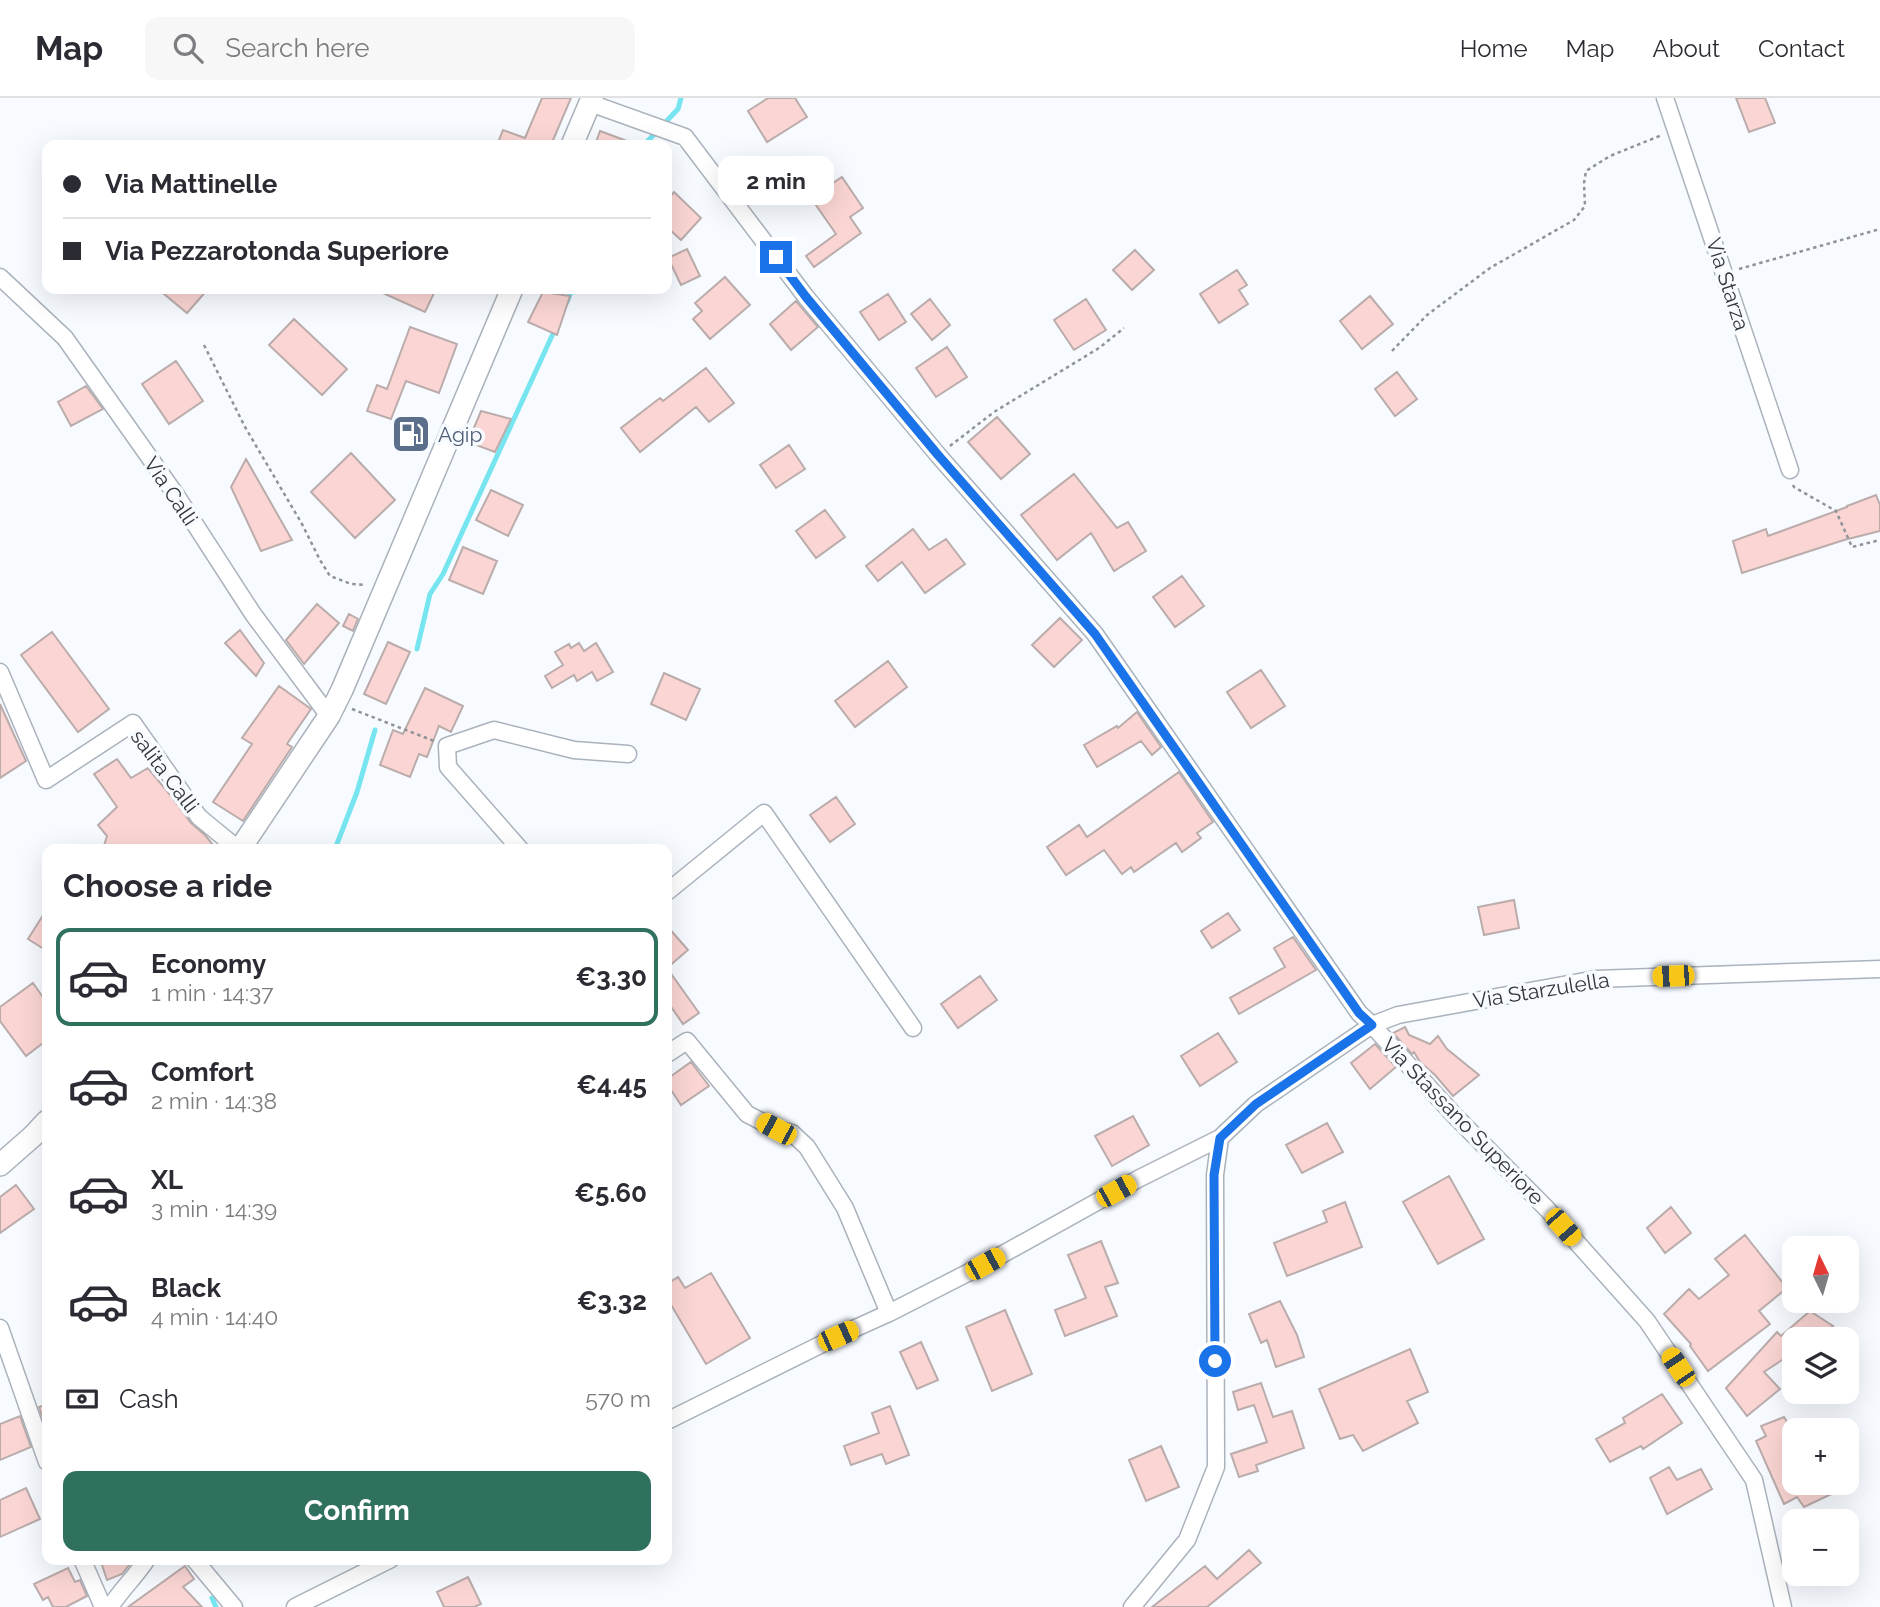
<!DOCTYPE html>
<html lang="en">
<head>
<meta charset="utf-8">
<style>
	body { margin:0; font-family:Raleway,sans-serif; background:#f7f7f7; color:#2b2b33; height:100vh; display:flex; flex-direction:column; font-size:26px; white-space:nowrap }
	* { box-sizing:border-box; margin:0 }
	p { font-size:23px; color:#7c7c81 }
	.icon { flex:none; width:38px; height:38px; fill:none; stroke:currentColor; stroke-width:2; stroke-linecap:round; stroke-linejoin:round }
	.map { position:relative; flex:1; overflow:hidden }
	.side { position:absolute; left:42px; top:746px; width:630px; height:721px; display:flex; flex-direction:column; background:#fff; border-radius:14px; box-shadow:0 7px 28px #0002 }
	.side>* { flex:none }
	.guide { position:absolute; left:42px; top:42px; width:630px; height:154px; border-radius:14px; box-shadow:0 7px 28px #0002; display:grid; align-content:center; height:154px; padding:0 21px; background:#fff }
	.needle { width:46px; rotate:355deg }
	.fabs { position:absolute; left:1782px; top:1138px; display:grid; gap:14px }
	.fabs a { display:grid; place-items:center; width:77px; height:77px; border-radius:14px; background:#fff; box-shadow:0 7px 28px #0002; font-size:35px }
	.end { position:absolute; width:32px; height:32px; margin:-16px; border:9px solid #1a73e8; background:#fff; box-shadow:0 0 0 4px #fff }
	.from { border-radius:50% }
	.bubble { position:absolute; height:49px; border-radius:14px; background:#fff; box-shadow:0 7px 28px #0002; font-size:23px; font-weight:700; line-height:49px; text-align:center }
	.car { position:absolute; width:21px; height:42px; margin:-21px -10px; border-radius:9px; box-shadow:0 0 5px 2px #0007; background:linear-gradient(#f5c518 24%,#345 0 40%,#f5c518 0 76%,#345 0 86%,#f5c518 0) }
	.guide b { display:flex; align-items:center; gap:24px; height:66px; font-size:26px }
	.guide b+b { border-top:2px solid #e1e1e2 }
	.guide i { width:18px; height:18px; background:#2b2b33 }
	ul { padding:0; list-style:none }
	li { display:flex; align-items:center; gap:21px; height:98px; margin:0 14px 10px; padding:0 7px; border:4px solid transparent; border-radius:14px }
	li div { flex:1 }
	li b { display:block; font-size:26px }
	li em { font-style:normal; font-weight:700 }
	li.current { border-color:#30705f }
	li>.icon { width:63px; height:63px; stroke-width:1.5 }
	h2 { padding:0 21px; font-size:32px; line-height:84px }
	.pay { display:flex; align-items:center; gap:18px; height:77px; padding:0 21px; font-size:26px }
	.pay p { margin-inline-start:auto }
	.action { display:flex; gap:14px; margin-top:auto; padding:14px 21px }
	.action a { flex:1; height:80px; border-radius:14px; background:#30705f; color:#fff; font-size:28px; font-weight:700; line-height:80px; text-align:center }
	header { display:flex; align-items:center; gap:42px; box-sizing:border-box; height:98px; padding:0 35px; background:#fff; border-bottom:2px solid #e1e1e2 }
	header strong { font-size:33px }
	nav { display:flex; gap:38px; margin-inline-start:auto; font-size:24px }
	.search { width:490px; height:63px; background:#f7f7f7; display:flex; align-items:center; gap:18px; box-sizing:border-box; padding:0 24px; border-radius:14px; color:#7c7c81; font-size:26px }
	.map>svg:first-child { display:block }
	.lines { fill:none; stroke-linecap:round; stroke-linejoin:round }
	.stream { stroke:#76e5f0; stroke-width:5 }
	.building { fill:#fad5d3; stroke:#bbacac; stroke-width:2 }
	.minor-casing { stroke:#aab2bc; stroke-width:19 }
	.major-casing { stroke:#aab2bc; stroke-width:24 }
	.path { stroke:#8f9397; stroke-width:2.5; stroke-dasharray:3.5 3.5; stroke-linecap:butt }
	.minor { stroke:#fff; stroke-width:16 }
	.major { stroke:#fff; stroke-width:21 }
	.route { stroke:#1a73e8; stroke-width:9 }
	.labels { text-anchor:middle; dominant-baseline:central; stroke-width:7; stroke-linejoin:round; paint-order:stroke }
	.street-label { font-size:21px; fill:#323539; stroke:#f7fbff }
	.service-label { font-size:21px; fill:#4e5e75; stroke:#f7fbff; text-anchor:start }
</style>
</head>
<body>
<header>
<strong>Map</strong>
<div class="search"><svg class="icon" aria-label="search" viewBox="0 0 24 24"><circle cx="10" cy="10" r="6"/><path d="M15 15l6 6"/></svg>Search here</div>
<nav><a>Home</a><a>Map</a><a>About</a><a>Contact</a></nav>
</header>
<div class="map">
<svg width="1880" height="1509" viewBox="0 0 1880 1509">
	<rect width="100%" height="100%" fill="#f7fbff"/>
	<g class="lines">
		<path class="stream" d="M644,47L678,11L681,0
			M567,204L572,191
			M417,551L430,496L443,476L556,229
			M335,751L357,694L375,632
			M212,1500L216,1509"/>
	</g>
	<path class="building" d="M542,0H571L551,47H497L503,32L525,40Z
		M768,0H795L807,19L767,44L748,13Z
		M1736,0H1765L1775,25L1749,34Z
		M600,33L635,46V47H595Z
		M842,79L863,110L850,119L861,135L814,169L806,158L836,136L811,100Z
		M674,94L701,120L681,142L667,129V102Z
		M687,151L700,178L681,187L668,160Z
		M1135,152L1154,172L1132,192L1113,172Z
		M1237,172L1247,187L1239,192L1248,206L1219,225L1200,196Z
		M725,179L750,207L710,241L693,221L702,213L695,205Z
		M158,191H208L187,215Z
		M374,191H436L425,214Z
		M543,194L570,198L557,237L528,224Z
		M888,196L906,224L879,242L860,214Z
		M1370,198L1393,226L1362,251L1340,223Z
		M930,201L950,227L932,242L911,216Z
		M1086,201L1106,232L1074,252L1054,222Z
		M796,203L818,229L791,252L770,226Z
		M294,221L347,271L322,297L269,247Z
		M410,229L457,246L439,295L406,283L391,321L367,313L377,287L387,291Z
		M947,249L967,279L936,299L916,270Z
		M176,263L203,303L169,326L142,286Z
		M706,270L734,305L709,324L696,309L640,354L621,330L660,300L663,303Z
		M1397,274L1417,301L1395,318L1375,291Z
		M86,288L103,311L71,328L58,304Z
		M481,313L511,321L495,354L468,344Z
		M997,319L1030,356L1001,381L968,344Z
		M789,347L805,371L776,390L760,367Z
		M351,355L395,402L355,440L311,394Z
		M246,361L292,442L261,453L231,389Z
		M1074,376L1117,430L1128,424L1146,453L1114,473L1091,435L1057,462L1021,417Z
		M491,392L523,407L508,438L476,422Z
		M1876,397L1880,407V433L1844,442L1742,475L1733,443L1766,431L1768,438L1847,409V408Z
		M825,412L845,439L816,460L796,433Z
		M913,431L929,452L946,441L965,466L925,495L902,464L878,483L866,468Z
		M463,449L497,463L483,496L449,482Z
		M1182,478L1204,508L1175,529L1153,499Z
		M317,506L339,525L304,566L286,542Z
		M349,516L358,521L353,533L343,528Z
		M1060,520L1082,542L1054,569L1032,547Z
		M240,532L264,565L256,578L225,545Z
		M52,534L109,611L78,634L21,557Z
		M388,544L410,554L386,606L364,596Z
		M579,545L584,553L596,545L613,574L597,583L592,574L577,583L574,577L552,590L545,578L563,567L555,554L569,546L571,550Z
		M888,563L907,589L855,629L835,603Z
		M1261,572L1285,608L1251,630L1227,594Z
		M664,575L700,591L686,622L651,606Z
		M279,588L311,611L287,646L292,649L243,723L213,704L252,646L242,640Z
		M425,590L463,608L451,634L439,628L427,659L419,656L410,679L380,667L393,632L403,636Z
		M0,606L26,663L0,680Z
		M1137,614L1161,649L1152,657L1141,643L1097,669L1084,647L1117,628L1118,630Z
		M117,661L131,680L148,670L171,698L191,725L205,737L216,751H103L107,738L98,727L117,709L94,676Z
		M1179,674L1213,724L1197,735L1201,740L1182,754L1176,745L1134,774L1131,769L1122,776L1104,752L1066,777L1047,749L1079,727L1087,739Z
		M836,699L855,726L830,744L810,717Z
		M1514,802L1519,830L1484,837L1478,809Z
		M47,811V853L28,841Z
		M1228,815L1240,832L1212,850L1201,833Z
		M667,828L688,852L667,870L699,915L683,926L667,903Z
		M1293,839L1316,872L1239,916L1230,900L1285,869L1274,850Z
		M980,878L997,902L958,930L941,906Z
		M33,885L47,905V942L26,958L0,923V909Z
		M1405,929L1409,937L1430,946L1438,938L1447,951L1479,977L1453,998L1435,977L1420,964L1414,954L1412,956L1393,935Z
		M1218,935L1237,964L1200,988L1181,958Z
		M1375,946L1396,969L1370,991L1351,965Z
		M691,964L709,988L681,1007L667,986V981Z
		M1133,1018L1149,1047L1112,1068L1095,1038Z
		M1327,1025L1343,1054L1302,1075L1286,1047Z
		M1449,1078L1484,1141L1438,1166L1403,1104Z
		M16,1087L34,1111L0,1135V1099Z
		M1345,1104L1362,1149L1287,1178L1274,1145L1327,1124L1323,1113Z
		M1671,1109L1691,1135L1665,1155L1647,1130Z
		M1745,1137L1787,1190L1759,1213L1770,1226L1708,1273L1690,1248L1691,1246L1664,1216L1689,1191L1699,1201L1729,1177L1715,1161Z
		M1101,1143L1118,1185L1105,1189L1117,1218L1065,1238L1055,1212L1086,1200L1068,1157Z
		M711,1175L750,1240L706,1266L667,1200V1186L678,1179L685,1190Z
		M1280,1203L1297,1237L1304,1259L1276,1269L1267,1242L1261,1245L1249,1216Z
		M1005,1212L1032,1276L992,1293L966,1229Z
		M1810,1213L1833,1228L1814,1241H1794V1254L1764,1274L1780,1291L1747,1318L1726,1290L1777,1234L1781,1238Z
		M921,1244L938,1282L917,1291L900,1254Z
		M1410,1251L1428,1294L1407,1303L1418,1325L1363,1353L1353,1337L1340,1341L1319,1291Z
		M1261,1285L1273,1319L1292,1313L1304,1350L1256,1367L1258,1373L1239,1379L1231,1356L1267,1344L1254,1307L1238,1312L1233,1294Z
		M1662,1296L1682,1325L1643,1351L1641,1348L1610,1364L1596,1341L1625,1325L1623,1320Z
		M47,1306V1333L39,1309Z
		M890,1308L909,1357L886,1366L882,1356L851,1367L844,1348L879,1335L872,1315Z
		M20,1318L31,1349L0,1362V1326Z
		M1784,1319L1794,1335V1384H1857L1804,1409L1797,1399L1784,1406L1756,1343L1766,1338L1761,1328Z
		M1161,1348L1179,1389L1146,1403L1129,1362Z
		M1669,1369L1677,1382L1701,1371L1712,1391L1667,1416L1650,1380Z
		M26,1390L40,1421L0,1439V1402Z
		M1249,1452L1261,1465L1207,1509H1152L1205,1468L1217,1481Z
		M100,1461H134L122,1476L107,1482Z
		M185,1468L194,1481L183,1489L202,1509H128Z
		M68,1470L75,1484L80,1482L87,1498L66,1509H53L48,1499L43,1502L34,1486Z
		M468,1479L481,1506L474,1509H444L437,1494Z"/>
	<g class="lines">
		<defs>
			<path id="minor" d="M1665,0L1790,372
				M590,5L685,39L806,199L938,357L1095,536L1359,915L1372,927L1454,1017L1547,1111L1647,1223L1754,1382L1783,1509
				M0,179L65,240L176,397L253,516L329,618
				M0,574L46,682L133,625L199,719L238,751
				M520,751L448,669L447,648L494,632L574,652L628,656
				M667,794L764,715L913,930
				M667,956L687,943L747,1016L776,1031L792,1035L807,1049L845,1110L889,1215
				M0,1230L47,1364
				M667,1323L838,1238L889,1215L985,1166L1138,1081L1220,1040
				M82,1461L103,1509
				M194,1461L234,1509
				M110,1509C121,1492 136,1478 147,1461
				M295,1509L391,1461
				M1132,1509L1187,1442L1216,1369L1215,1077L1220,1040L1256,1006L1372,927L1398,917L1596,881L1880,871"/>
			<path id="major" d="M572,47L592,0
				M240,751L329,618L342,592L512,191
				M0,1067L33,1038L47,1023"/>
		</defs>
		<use href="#minor" class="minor-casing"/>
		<use href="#major" class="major-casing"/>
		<path class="path" d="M1739,171L1880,131
			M204,247L245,329L302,426L320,462L330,478L351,486L366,487
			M1392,253L1427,217L1490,170L1574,122L1585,108L1584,85L1586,73L1610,58L1662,37
			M950,348L994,314L1099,250L1124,230
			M1793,387L1794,389L1836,413L1852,449L1880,442
			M352,611L434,643"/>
		<use href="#minor" class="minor"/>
		<use href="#major" class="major"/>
	</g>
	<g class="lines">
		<path class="route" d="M776,159L806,199L938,357L1095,536L1359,915L1372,927L1256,1006L1220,1040L1214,1077L1215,1263"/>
	</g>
	<defs>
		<symbol id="fuel-square" viewBox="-11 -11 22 22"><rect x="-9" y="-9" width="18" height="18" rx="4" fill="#5c6f8a" stroke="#f7fbff"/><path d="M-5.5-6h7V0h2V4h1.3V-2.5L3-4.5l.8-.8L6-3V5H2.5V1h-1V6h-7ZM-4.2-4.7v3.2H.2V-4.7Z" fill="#fff"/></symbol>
	</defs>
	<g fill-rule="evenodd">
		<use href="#fuel-square" x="389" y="314" width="44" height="44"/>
	</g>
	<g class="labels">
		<g class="street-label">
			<text transform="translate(1728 186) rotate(72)">Via Starza</text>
			<text transform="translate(171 393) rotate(56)">Via Calli</text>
			<text transform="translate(165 673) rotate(53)">salita Calli</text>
			<text transform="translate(1541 892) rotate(-9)">Via Starzulella</text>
			<text transform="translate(1463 1023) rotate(46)">Via Stassano Superiore</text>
		</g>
		<g class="service-label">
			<text x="438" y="336">Agip</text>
		</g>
	</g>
</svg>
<div class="fabs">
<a><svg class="needle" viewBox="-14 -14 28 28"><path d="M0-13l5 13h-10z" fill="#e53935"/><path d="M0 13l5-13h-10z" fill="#7c7c81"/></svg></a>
<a><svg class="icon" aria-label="layers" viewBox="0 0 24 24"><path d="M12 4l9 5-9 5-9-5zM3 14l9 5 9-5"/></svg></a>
<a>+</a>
<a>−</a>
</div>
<i class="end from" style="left:1215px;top:1263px"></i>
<i class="end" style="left:776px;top:159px"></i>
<div class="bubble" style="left:718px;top:58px;width:116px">2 min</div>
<i class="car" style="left:1673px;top:878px;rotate:268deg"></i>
<i class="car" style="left:776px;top:1031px;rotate:298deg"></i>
<i class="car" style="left:1116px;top:1093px;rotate:61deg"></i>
<i class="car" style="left:1563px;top:1129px;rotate:139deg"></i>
<i class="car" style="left:985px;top:1166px;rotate:61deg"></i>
<i class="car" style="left:838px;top:1238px;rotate:66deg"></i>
<i class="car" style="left:1678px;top:1269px;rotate:326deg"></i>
<div class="guide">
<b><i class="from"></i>Via Mattinelle</b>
<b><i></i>Via Pezzarotonda Superiore</b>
</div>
<section class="side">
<h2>Choose a ride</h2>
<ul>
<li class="current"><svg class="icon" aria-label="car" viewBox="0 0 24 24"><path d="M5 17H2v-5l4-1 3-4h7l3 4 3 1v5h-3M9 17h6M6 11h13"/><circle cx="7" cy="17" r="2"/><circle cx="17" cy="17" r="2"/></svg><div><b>Economy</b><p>1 min · 14:37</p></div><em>€3.30</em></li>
<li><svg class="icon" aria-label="car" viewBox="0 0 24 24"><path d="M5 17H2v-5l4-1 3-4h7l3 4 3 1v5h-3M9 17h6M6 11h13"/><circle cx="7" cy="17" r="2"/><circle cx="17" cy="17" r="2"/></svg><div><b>Comfort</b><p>2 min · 14:38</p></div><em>€4.45</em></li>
<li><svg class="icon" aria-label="car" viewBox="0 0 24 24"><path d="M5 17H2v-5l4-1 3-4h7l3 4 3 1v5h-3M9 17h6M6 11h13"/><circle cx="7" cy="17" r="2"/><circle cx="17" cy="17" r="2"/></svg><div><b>XL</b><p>3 min · 14:39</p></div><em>€5.60</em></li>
<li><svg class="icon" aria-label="car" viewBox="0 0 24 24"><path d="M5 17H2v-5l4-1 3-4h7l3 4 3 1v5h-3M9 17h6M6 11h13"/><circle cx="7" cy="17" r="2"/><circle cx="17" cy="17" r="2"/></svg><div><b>Black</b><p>4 min · 14:40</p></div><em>€3.32</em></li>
</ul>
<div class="pay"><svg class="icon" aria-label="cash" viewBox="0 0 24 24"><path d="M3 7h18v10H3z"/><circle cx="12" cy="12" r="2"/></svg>Cash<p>570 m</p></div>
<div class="action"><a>Confirm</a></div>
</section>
</div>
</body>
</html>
